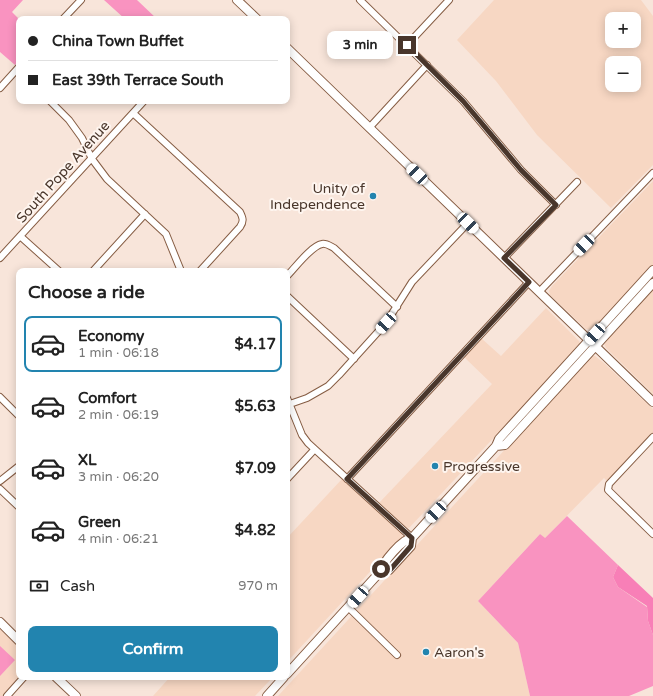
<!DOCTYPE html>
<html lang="en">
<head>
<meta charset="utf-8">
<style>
	body { margin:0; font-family:"Varela Round",sans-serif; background:#f2f2f2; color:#222; height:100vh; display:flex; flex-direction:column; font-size:15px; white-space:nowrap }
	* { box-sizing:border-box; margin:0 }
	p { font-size:13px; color:#767676 }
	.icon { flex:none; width:22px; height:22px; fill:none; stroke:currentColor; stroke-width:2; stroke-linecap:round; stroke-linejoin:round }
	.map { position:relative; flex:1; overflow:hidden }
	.drawer { position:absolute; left:16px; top:268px; width:274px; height:412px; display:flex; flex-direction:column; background:#fff; border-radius:8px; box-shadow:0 2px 10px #0003 }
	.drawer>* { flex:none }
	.hud { position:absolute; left:16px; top:16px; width:274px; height:88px; border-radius:8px; box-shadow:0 2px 10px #0003; display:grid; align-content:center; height:88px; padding:0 12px; background:#fff }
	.controls { position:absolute; left:605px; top:12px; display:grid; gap:8px }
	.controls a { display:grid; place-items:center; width:36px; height:36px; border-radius:8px; background:#fff; box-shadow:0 2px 10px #0003; font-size:20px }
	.end { position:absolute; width:18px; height:18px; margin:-9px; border:5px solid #49362b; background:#fff; box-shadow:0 0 0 2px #fff }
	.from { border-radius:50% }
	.bubble { position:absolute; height:28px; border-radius:8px; background:#fff; box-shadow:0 2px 10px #0003; font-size:13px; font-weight:800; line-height:28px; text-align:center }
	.car { position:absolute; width:12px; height:24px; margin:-12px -6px; border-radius:5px; box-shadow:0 0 3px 1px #0007; background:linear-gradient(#fff 24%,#345 0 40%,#fff 0 76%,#345 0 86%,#fff 0) }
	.hud b { display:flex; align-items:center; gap:14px; height:38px; font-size:15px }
	.hud b+b { border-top:1px solid #e0e0e0 }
	.hud i { width:10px; height:10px; background:#222 }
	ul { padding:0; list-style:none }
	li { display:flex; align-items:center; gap:12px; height:56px; margin:0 8px 6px; padding:0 4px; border:2px solid transparent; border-radius:8px }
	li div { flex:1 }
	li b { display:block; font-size:15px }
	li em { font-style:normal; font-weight:800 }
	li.current { border-color:#2284af }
	li>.icon { width:36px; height:36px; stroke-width:1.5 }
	h2 { padding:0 12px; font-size:18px; line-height:48px }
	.pay { display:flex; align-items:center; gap:10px; height:44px; padding:0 12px; font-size:15px }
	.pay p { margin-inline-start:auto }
	.action { display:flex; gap:8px; margin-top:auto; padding:8px 12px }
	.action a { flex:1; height:46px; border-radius:8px; background:#2284af; color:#fff; font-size:16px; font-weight:800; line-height:46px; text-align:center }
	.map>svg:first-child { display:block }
	.built { fill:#f7d7c3; fill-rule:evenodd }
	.green { fill:#f993c0 }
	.forest { fill:#f87fb7 }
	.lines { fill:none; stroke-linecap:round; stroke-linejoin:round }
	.minor-casing { stroke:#865d44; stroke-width:8 }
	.major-casing { stroke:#865d44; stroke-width:10 }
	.minor { stroke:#fff; stroke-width:6 }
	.major { stroke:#fff; stroke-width:8 }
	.route { stroke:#49362b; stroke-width:5 }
	.poi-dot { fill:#2284af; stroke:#fef5ef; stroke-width:1.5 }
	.labels { text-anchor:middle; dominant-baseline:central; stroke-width:4; stroke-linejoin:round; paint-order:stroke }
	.street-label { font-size:14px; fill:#49362b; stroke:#fef5ef }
	.poi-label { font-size:14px; fill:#49362b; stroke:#fef5ef; text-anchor:start }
</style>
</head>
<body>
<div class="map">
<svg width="653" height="696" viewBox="0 0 653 696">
	<rect width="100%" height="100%" fill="#f8e5da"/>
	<path class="built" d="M494,0H641L653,16V165L611,208L537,135L496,81L457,40ZM612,19H634V41H612ZM612,63H634V85H612Z
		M653,181V266L596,328L592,330L586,329L550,295L549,291L552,286Z
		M653,289V394L606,348L604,344L605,341Z
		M546,308L579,341L581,345L409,528L404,527L379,503L492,384L464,357L481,338L501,356Z
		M591,356H595L604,363L653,409V434L607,481L604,478L544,539L540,534L478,601L518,643L530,696H278Z
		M342,479L374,506L402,533V537L287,662V538Z
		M0,625L19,644L20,677L2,696H0Z
		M170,677H273L255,696H153Z"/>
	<path class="green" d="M0,0H23L12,12L19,19V60L15,65L0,52Z
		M104,0H137L157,19H125Z
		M567,516L618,565L613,577L618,587L647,607L648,621L653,635V686L629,696H530L518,643L478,601L540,534L545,538Z
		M0,646L15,660L0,676Z"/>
	<path class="forest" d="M618,565L653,598V635L648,621L647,606L618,587L613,577Z"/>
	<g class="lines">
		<defs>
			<path id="minor" d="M360,0L463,101L521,170L556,205
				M63,19L81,0
				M407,45L449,0
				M0,88L19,67
				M50,101L69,120L82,138L92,159L107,179L166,234L181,271
				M133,113L240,212C243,218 244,221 240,227L200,271
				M369,128L427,65
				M20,236L59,271
				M0,258L144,101
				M504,258L577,182
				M93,271L145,214
				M287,276C295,268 311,246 322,244C326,243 330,246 334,248L397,307
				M539,292L653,173
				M287,296L354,359
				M0,397L19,416
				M287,398L302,435L308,443L412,538
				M287,405L307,398L328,386L339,375L386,323L412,282L468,223
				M653,437L609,484L608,490L653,534
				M287,479L314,450
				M347,479L529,282
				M0,481L19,466
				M0,489L19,507
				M348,607L397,655
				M7,696L24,677"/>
			<path id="major" d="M237,0L257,19
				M287,48L653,402
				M496,446L505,445L653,283
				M380,572L389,570L411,546L412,538
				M0,622L19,641
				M287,674L380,572C383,562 402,539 412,538L496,446L499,439L653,270
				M56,677L76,696
				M267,696L284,677"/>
		</defs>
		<use href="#minor" class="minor-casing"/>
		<use href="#major" class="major-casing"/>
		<use href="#minor" class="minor"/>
		<use href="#major" class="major"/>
	</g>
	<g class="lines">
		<path class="route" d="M381,569L380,572L390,570L411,546L412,538L347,479L529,282L504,258L556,205L521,170L463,101L407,45"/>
	</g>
	<g class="poi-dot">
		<circle cx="373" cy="196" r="4"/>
		<circle cx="435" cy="466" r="4"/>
		<circle cx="426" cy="652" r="4"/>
	</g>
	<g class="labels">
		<g class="street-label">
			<text transform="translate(63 172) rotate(-48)">South Pope Avenue</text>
		</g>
		<g class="poi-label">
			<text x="365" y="188" text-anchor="end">Unity of<tspan x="365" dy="16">Independence</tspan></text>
			<text x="443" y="466">Progressive</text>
			<text x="434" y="652">Aaron's</text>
		</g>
	</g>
</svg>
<div class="controls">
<a>+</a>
<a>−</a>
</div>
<i class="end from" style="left:381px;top:569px"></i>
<i class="end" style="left:407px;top:45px"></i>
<div class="bubble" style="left:327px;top:31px;width:66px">3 min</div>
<i class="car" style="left:417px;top:174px;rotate:314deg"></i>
<i class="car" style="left:468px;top:223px;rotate:134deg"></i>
<i class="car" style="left:584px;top:245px;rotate:224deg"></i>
<i class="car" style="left:386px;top:323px;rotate:222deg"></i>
<i class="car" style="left:595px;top:334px;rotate:222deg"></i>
<i class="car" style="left:436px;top:512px;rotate:223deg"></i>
<i class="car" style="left:358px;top:597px;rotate:222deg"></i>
<div class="hud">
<b><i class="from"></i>China Town Buffet</b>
<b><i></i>East 39th Terrace South</b>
</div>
<section class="drawer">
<h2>Choose a ride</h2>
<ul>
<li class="current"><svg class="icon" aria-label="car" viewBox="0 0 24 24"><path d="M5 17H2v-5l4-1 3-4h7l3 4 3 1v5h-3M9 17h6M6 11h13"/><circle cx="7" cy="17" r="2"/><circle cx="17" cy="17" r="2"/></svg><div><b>Economy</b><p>1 min · 06:18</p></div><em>$4.17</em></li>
<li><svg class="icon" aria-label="car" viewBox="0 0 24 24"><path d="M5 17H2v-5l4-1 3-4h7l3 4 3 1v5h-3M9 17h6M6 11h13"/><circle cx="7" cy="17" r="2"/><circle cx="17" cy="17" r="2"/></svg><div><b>Comfort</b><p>2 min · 06:19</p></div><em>$5.63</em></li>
<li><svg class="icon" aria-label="car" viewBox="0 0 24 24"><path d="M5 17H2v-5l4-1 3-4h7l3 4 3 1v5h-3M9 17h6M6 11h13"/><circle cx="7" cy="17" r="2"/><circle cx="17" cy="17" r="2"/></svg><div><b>XL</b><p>3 min · 06:20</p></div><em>$7.09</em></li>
<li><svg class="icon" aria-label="car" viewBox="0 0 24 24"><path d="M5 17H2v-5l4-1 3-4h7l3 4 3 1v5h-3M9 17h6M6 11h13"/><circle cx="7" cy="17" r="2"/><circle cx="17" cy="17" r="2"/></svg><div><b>Green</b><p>4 min · 06:21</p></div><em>$4.82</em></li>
</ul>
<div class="pay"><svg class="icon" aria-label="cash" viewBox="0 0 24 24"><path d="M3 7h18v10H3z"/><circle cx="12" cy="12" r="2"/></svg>Cash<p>970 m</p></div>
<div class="action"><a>Confirm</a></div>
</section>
</div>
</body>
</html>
